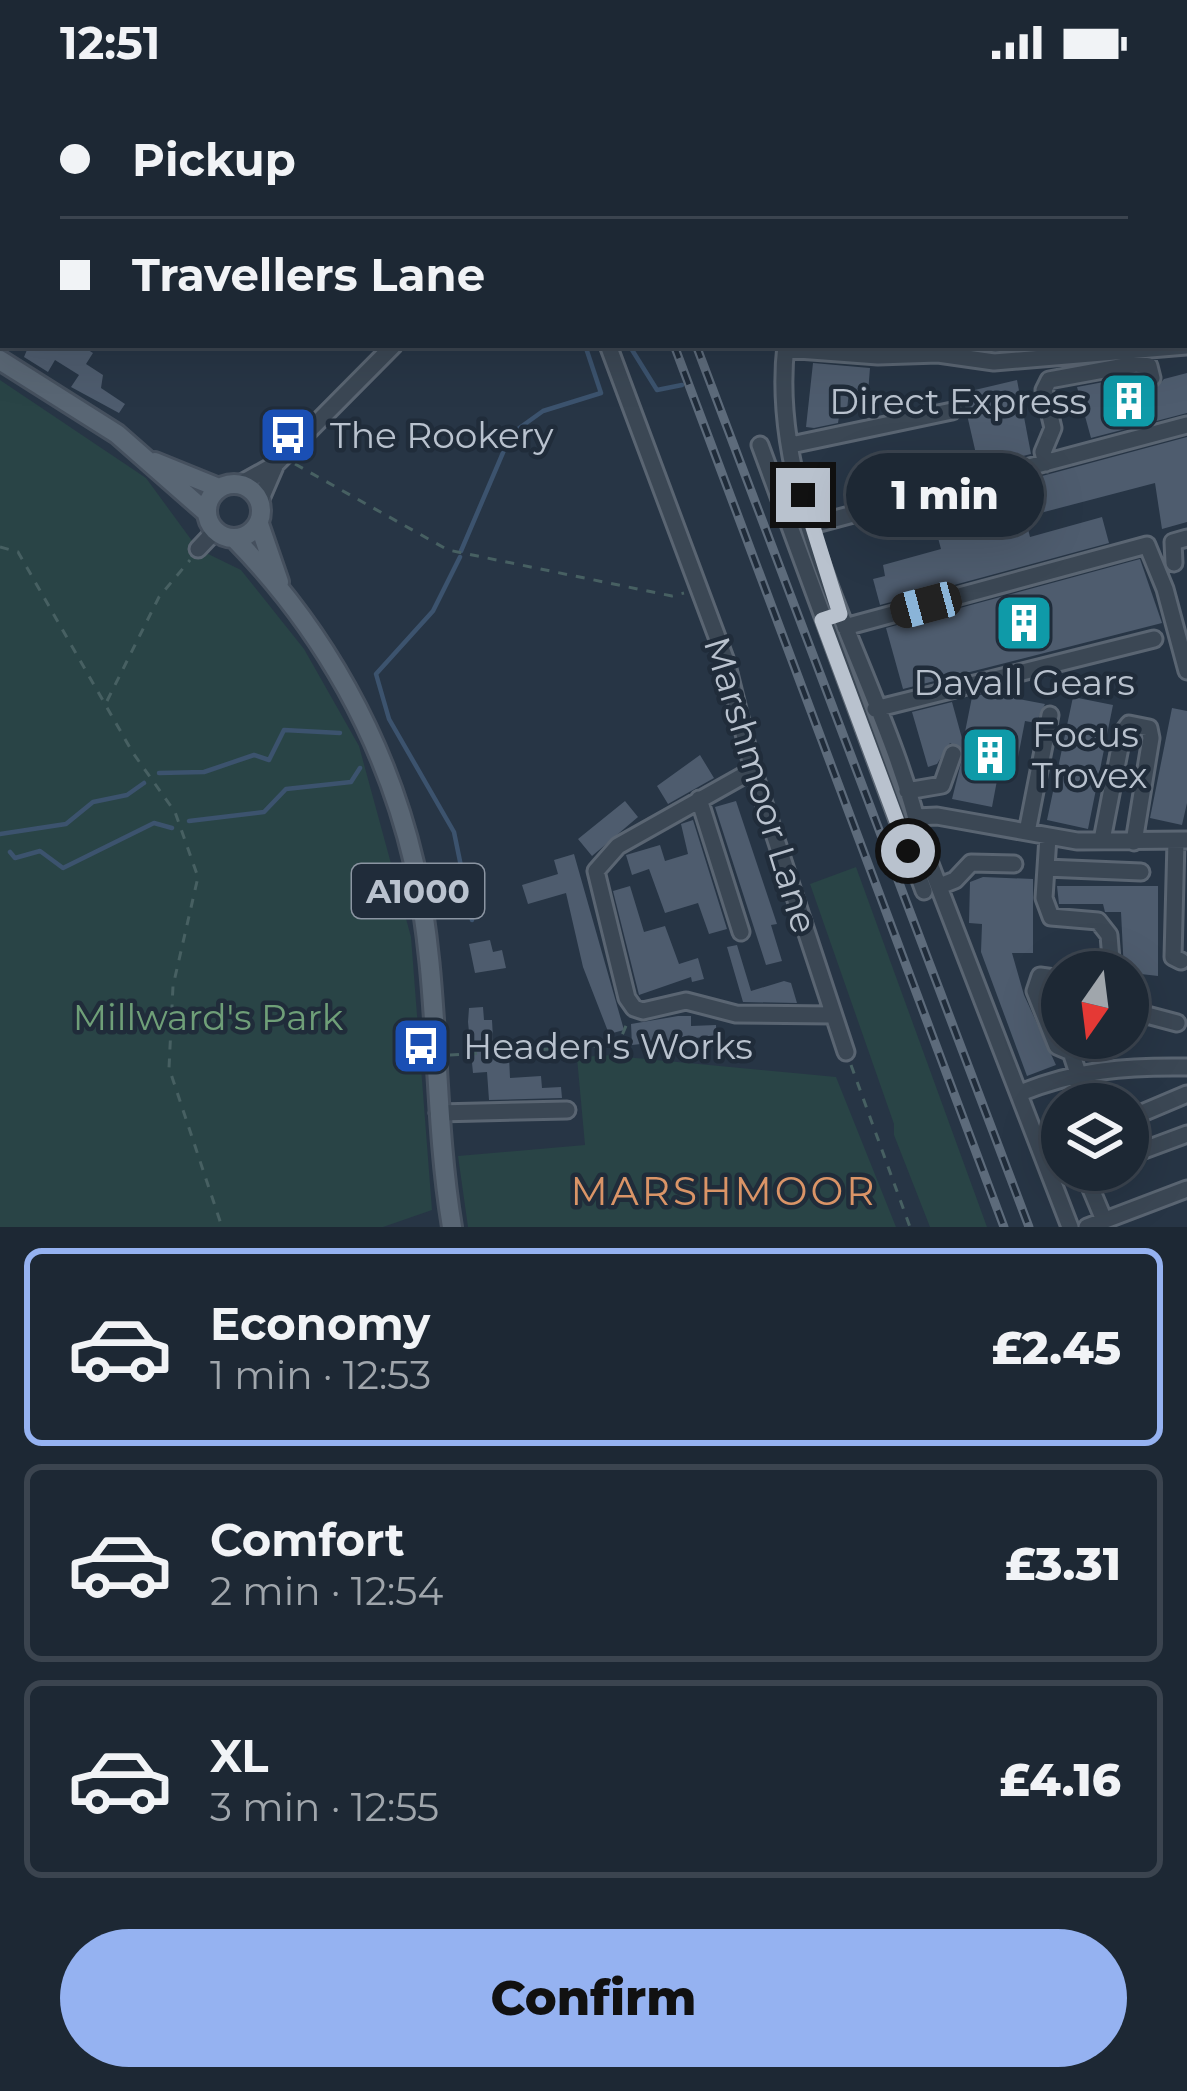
<!DOCTYPE html>
<html lang="en">
<head>
<meta charset="utf-8">
<style>
	body { margin:0; font-family:Montserrat,sans-serif; background:#2a3440; color:#f1f3f6; height:100vh; display:flex; flex-direction:column; font-size:45px; white-space:nowrap }
	* { box-sizing:border-box; margin:0 }
	p { font-size:39px; color:#a0a6ac }
	.icon { flex:none; width:66px; height:66px; fill:none; stroke:currentColor; stroke-width:2; stroke-linecap:round; stroke-linejoin:round }
	.map { position:relative; height:1143px; overflow:hidden }
	.drawer { display:flex; flex-direction:column; background:#1d2834; flex:1 }
	.drawer>* { flex:none }
	.hud { position:absolute; left:0px; top:0px; width:1188px; height:264px; box-shadow:0 12px 48px #0002,0 0 0 3px #3b444f; display:grid; align-content:center; height:264px; padding:0 60px; background:#1d2834 }
	.needle { width:78px; rotate:194deg }
	.tools { position:absolute; left:1041px; top:867px; display:grid; gap:24px }
	.tools a { display:grid; place-items:center; width:108px; height:108px; border-radius:50%; background:#1d2834; box-shadow:0 12px 48px #0002,0 0 0 3px #3b444f; font-size:60px }
	.end { position:absolute; width:54px; height:54px; margin:-27px; border:15px solid #b9c2ce; background:#111; box-shadow:0 0 0 6px #111 }
	.from { border-radius:50% }
	.bubble { position:absolute; height:84px; border-radius:42px; background:#1d2834; box-shadow:0 12px 48px #0002,0 0 0 3px #3b444f; font-size:39px; font-weight:800; line-height:84px; text-align:center }
	.car { position:absolute; width:36px; height:72px; margin:-36px -18px; border-radius:15px; box-shadow:0 0 9px 3px #0007; background:linear-gradient(#222 24%,#8ab4d8 0 40%,#222 0 76%,#8ab4d8 0 86%,#222 0) }
	.hud b { display:flex; align-items:center; gap:42px; height:114px; font-size:45px }
	.hud b+b { border-top:3px solid #3b444f }
	.hud i { width:30px; height:30px; background:#f1f3f6 }
	ul { padding:21px 0 0; list-style:none }
	li { display:flex; align-items:center; gap:36px; height:198px; margin:0 24px 18px; padding:0 36px; border:6px solid #3b444f; border-radius:18px }
	li div { flex:1 }
	li b { display:block; font-size:45px }
	li em { font-style:normal; font-weight:800 }
	li.current { border-color:#95b2f1 }
	li>.icon { width:108px; height:108px; stroke-width:1.5 }
	.primary-button { display:flex; gap:24px; margin-top:auto; padding:24px 60px }
	.primary-button a { flex:1; height:138px; border-radius:72px; background:#95b2f1; color:#111; font-size:48px; font-weight:800; line-height:138px; text-align:center }
	.status { display:flex; justify-content:space-between; align-items:center; height:84px; padding:0 60px; background:#1d2834; direction:ltr }
	.status svg { height:33px; fill:currentColor }
	.map>svg:first-child { display:block }
	.green { fill:#294446 }
	.lines { fill:none; stroke-linecap:round; stroke-linejoin:round }
	.stream { stroke:#3c536e; stroke-width:4.5 }
	.building { fill:#4e5c6e }
	.minor-casing { stroke:#5a6572; stroke-width:21 }
	.major-casing { stroke:#45505e; stroke-width:24 }
	.path { stroke:#476062; stroke-width:3; stroke-dasharray:9 9; stroke-linecap:butt }
	.minor { stroke:#3b4754; stroke-width:15 }
	.major { stroke:#596674; stroke-width:18 }
	.rail-casing { stroke:#5d6b7b; stroke-width:9 }
	.rail { stroke:#202c3a; stroke-width:4.5; stroke-dasharray:14; stroke-linecap:butt }
	.route { stroke:#b9c2ce; stroke-width:15 }
	.labels { text-anchor:middle; dominant-baseline:central; stroke-width:9; stroke-linejoin:round; paint-order:stroke }
	.shield { fill:#202c3a; stroke:#8b95a2; stroke-width:3 }
	.shield-label { font-size:33px; font-weight:bold; fill:#b9c2ce }
	.poi-label { font-size:36px; fill:#b9c2ce; stroke:#202c3a; text-anchor:start }
	.street-label { font-size:36px; fill:#b9c2ce; stroke:#202c3a }
	.park-label { font-size:36px; fill:#6f9f78; stroke:#202c3a }
	.neighbourhood-label { font-size:39px; letter-spacing:3px; fill:#da9467; stroke:#202c3a }
</style>
</head>
<body>
<div class="status"><b>12:51</b><svg viewBox="0 0 49 12"><path d="M0 12V9h3v3zM5 12V6h3v6zM10 12V3h3v9zM15 12V0h3v12zM26 1h20v11H26zM47 4h2v5h-2z"/></svg></div>
<div class="map">
<svg width="1187" height="1143" viewBox="0 0 1187 1143">
	<rect width="100%" height="100%" fill="#273545"/>
	<path class="green" d="M0,296L146,394L198,465L241,486L304,565L359,662L411,853L432,1126L383,1143H0Z
		M856,783L987,1143H930L894,1051V1040L810,800Z
		M604,971L836,993L896,1143H468L458,1072L585,1061L577,974Z"/>
	<g class="lines">
		<path class="stream" d="M377,0L379,3
			M205,3L208,0
			M0,172L3,170
			M629,261L657,306L682,301
			M461,467L511,350L543,327L601,309L585,261
			M460,473L433,527L376,590L389,635L454,748L472,836
			M159,689L204,688L254,671L269,676L284,646L340,649
			M189,737L264,728L286,705L351,698L360,684
			M0,750L66,740L93,718L127,711L144,699
			M10,768L15,774L40,767L63,784L154,739L172,744"/>
	</g>
	<path class="building" d="M29,261H80L93,269L86,280L103,291L101,304L125,320L119,329L71,303L79,291L55,276L48,288L24,273Z
		M813,279L870,284L868,309L849,307L847,326H840L838,339L814,344L806,343Z
		M1187,289V329L1091,354L1077,303L1136,292L1144,303L1154,306L1164,295Z
		M1017,296L1031,370L979,383L962,309Z
		M1187,353V438L1162,445L1155,399L1025,433L1030,453L1102,433L1109,459L880,521L873,495L885,492L883,481L941,465L934,439L971,423L968,412Z
		M1140,475L1162,539L903,605L886,544Z
		M988,609L1045,620L1036,639L1025,637L1014,694L998,691L992,723L952,715L964,667L950,659L937,680L928,683L912,628L952,618L963,658L972,613Z
		M1073,613L1113,621L1088,745L1047,736Z
		M1172,624L1187,627V719L1182,741L1150,734Z
		M700,671L714,694L668,720L657,702Z
		M625,717L638,733L592,772L578,755Z
		M736,717L777,840L771,841L782,877L766,881L715,723Z
		M693,736L727,845L709,850L698,819L665,829L649,785L632,791L626,771L660,761L665,777L688,770L681,740Z
		M574,770L624,946L609,950L583,883L566,809L528,820L522,801L558,790L554,776Z
		M983,793L1033,795V869H1012L1024,911L1056,981L1027,992L981,868L982,840L969,839L970,798Z
		M630,802L644,848L665,842L679,880L698,874L704,895L692,898L691,893L639,911L613,807Z
		M1057,802H1158V892L1124,888L1121,828H1105L1103,820H1059Z
		M490,856L493,868L502,866L506,884L475,889L469,860Z
		M737,861L751,907L784,897L791,899L797,919L743,918L727,863Z
		M483,923L484,936H492L494,973L509,972L510,994L541,992L542,1004L561,1003L562,1014L489,1016L487,988L473,989L468,938L469,924Z
		M678,932H691V942L716,941L717,962L705,963L704,953L632,961L631,940Z"/>
	<g class="lines">
		<defs>
			<path id="minor" d="M713,0L714,3
				M1161,0V3
				M892,3L893,0
				M1185,139H1187
				M608,261L726,577L753,686L846,968
				M786,261C766,429 888,600 922,759L1070,1143
				M785,265L878,272L938,270L994,278L1187,262
				M760,361L924,807
				M791,361L952,327
				M1046,379L1043,368L1053,344L1044,306L1049,296L1136,280L1149,282L1152,294
				M240,400L276,380L394,261
				M260,417L276,380
				M812,441L1187,341
				M198,465L215,447
				M1174,479L1173,458L1187,454
				M845,543L1147,461L1165,505L1187,587
				M875,625L1154,555
				M753,686L618,762L596,787L627,914L634,924L643,927L686,917L736,930L833,931
				M907,707L942,701L953,670
				M699,715L741,848
				M916,733L937,732L1077,757L1187,756
				M1027,748L1050,631
				M1048,753L1044,814L1051,833L1098,837L1109,851L1112,888
				M1102,756L1123,648L1129,640L1149,644L1151,654L1134,758
				M1176,757L1173,873L1181,877
				M1046,784L1141,788
				M940,802L955,796L971,779L1014,780
				M1062,895L1040,892L1035,907L1057,962L1071,968
				M1128,926L1177,939
				M1081,954L1071,968L1088,1020
				M1020,1009C1077,986 1126,982 1187,983
				M438,1029L567,1026
				M1128,1035L1187,1010
				M1128,1072L1187,1050
				M1090,1086L1086,1093L1104,1136
				M1087,1143L1187,1105"/>
			<path id="major" d="M0,276L117,350L207,429
				M155,378L219,404
				M207 427a27 27 0 1 1 54 0a27 27 0 1 1-54 0Z
				M259,440L279,498
				M235,455C323,545 385,655 414,779C441,898 432,1023 452,1143"/>
		</defs>
		<use href="#minor" class="minor-casing"/>
		<use href="#major" class="major-casing"/>
		<path class="path" d="M338,0L341,3
			M230,3L234,0
			M1061,3V0
			M1185,62L1187,63
			M0,179L3,177
			M295,380L448,466L672,512L684,509
			M0,463L18,468L133,669L175,728L198,793L173,902L169,984L222,1143
			M107,617L159,513L190,476
			M450,971L618,961L628,937
			M851,981L910,1143"/>
		<use href="#minor" class="minor"/>
		<use href="#major" class="major"/>
		<defs>
			<path id="rail" d="M588,0L589,3
				M674,261L1004,1143
				M696,261L1029,1143"/>
		</defs>
		<use href="#rail" class="rail-casing"/>
		<use href="#rail" class="rail"/>
	</g>
	<g class="lines">
		<path class="route" d="M803,411L840,530L822,536L908,767"/>
	</g>
	<defs>
		<symbol id="building-square" viewBox="-11 -11 22 22"><rect x="-9" y="-9" width="18" height="18" rx="4" fill="#0f9aa8" stroke="#202c3a"/><path d="M-4-6H4V6H1V3H-1V6H-4ZM-2.5-4.3h1.7v1.8h-1.7ZM.8-4.3h1.7v1.8H.8ZM-2.5-1h1.7V.8h-1.7ZM.8-1h1.7V.8H.8Z" fill="#fff"/></symbol>
		<symbol id="bus-square" viewBox="-11 -11 22 22"><rect x="-9" y="-9" width="18" height="18" rx="4" fill="#1a4fb4" stroke="#202c3a"/><path d="M-5-6H5V4H4V6H2V4H-2V6H-4V4H-5ZM-3.5-4V0h7V-4ZM-3.5 1.2v1.5H-2V1.2ZM2 1.2v1.5H3.5V1.2Z" fill="#fff"/></symbol>
	</defs>
	<g fill-rule="evenodd">
		<use href="#building-square" x="1096" y="284" width="66" height="66"/>
		<use href="#bus-square" x="255" y="318" width="66" height="66"/>
		<use href="#building-square" x="991" y="506" width="66" height="66"/>
		<use href="#building-square" x="957" y="638" width="66" height="66"/>
		<use href="#bus-square" x="388" y="929" width="66" height="66"/>
	</g>
	<g class="labels">
		<rect class="shield" x="352" y="780" width="132" height="54" rx="9"/>
		<g class="shield-label">
			<text x="418" y="807">A1000</text>
		</g>
		<g class="poi-label">
			<text x="1087" y="317" text-anchor="end">Direct Express</text>
			<text x="330" y="351">The Rookery</text>
			<text x="1024" y="598" text-anchor="middle">Davall Gears</text>
			<text x="1032" y="650">Focus<tspan x="1032" dy="41">Trovex</tspan></text>
			<text x="463" y="962">Headen's Works</text>
		</g>
		<g class="street-label">
			<text transform="translate(761 701) rotate(73)">Marshmoor Lane</text>
		</g>
		<g class="park-label">
			<text x="208" y="933">Millward's Park</text>
		</g>
		<g class="neighbourhood-label">
			<text x="724" y="1107">MARSHMOOR</text>
		</g>
	</g>
</svg>
<div class="tools">
<a><svg class="needle" viewBox="-14 -14 28 28"><path d="M0-13l5 13h-10z" fill="#e53935"/><path d="M0 13l5-13h-10z" fill="#a0a6ac"/></svg></a>
<a><svg class="icon" aria-label="layers" viewBox="0 0 24 24"><path d="M12 4l9 5-9 5-9-5zM3 14l9 5 9-5"/></svg></a>
</div>
<i class="end from" style="left:908px;top:767px"></i>
<i class="end" style="left:803px;top:411px"></i>
<div class="bubble" style="left:846px;top:369px;width:198px">1 min</div>
<i class="car" style="left:926px;top:521px;rotate:255deg"></i>
<div class="hud">
<b><i class="from"></i>Pickup</b>
<b><i></i>Travellers Lane</b>
</div>
</div>
<section class="drawer">
<ul>
<li class="current"><svg class="icon" aria-label="car" viewBox="0 0 24 24"><path d="M5 17H2v-5l4-1 3-4h7l3 4 3 1v5h-3M9 17h6M6 11h13"/><circle cx="7" cy="17" r="2"/><circle cx="17" cy="17" r="2"/></svg><div><b>Economy</b><p>1 min · 12:53</p></div><em>£2.45</em></li>
<li><svg class="icon" aria-label="car" viewBox="0 0 24 24"><path d="M5 17H2v-5l4-1 3-4h7l3 4 3 1v5h-3M9 17h6M6 11h13"/><circle cx="7" cy="17" r="2"/><circle cx="17" cy="17" r="2"/></svg><div><b>Comfort</b><p>2 min · 12:54</p></div><em>£3.31</em></li>
<li><svg class="icon" aria-label="car" viewBox="0 0 24 24"><path d="M5 17H2v-5l4-1 3-4h7l3 4 3 1v5h-3M9 17h6M6 11h13"/><circle cx="7" cy="17" r="2"/><circle cx="17" cy="17" r="2"/></svg><div><b>XL</b><p>3 min · 12:55</p></div><em>£4.16</em></li>
</ul>
<div class="primary-button"><a>Confirm</a></div>
</section>
</body>
</html>
